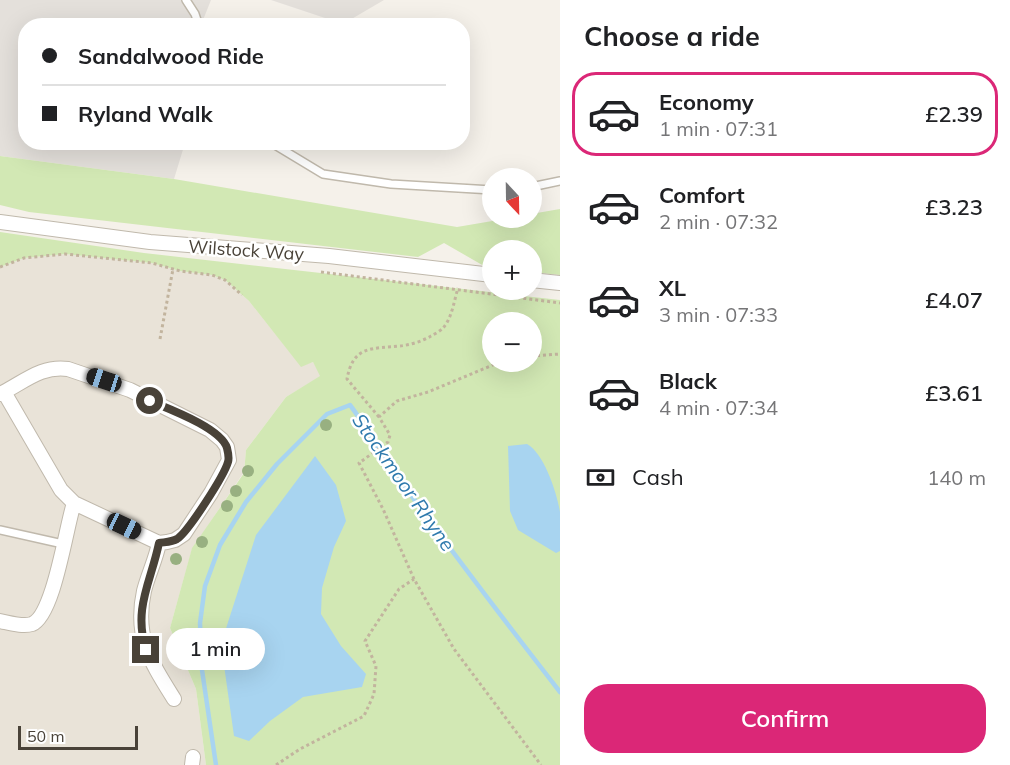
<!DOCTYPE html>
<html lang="en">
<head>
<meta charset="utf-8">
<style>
	body { margin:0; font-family:Mulish,sans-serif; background:#f2f2f2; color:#202124; height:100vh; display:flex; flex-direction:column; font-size:22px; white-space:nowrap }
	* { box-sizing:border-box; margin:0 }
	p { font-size:20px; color:#757577 }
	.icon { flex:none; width:33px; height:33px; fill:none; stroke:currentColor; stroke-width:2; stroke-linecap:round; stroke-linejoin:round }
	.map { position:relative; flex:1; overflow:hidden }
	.drawer { display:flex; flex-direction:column; background:#fff; width:450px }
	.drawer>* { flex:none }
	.guide { position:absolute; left:18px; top:18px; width:452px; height:132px; border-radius:24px; box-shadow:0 6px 24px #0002; display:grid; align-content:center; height:132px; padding:0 24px; background:#fff }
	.needle { width:39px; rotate:158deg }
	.controls { position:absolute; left:482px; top:168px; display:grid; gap:12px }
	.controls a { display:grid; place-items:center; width:60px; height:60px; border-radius:50%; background:#fff; box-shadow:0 6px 24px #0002; font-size:30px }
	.scale { position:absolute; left:18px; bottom:15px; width:120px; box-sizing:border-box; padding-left:6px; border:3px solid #494238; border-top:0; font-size:16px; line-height:21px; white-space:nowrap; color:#494238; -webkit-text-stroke:4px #fff; paint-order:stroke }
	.end { position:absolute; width:27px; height:27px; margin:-14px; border:8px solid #494238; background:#fff; box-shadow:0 0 0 3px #fff }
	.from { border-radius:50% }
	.bubble { position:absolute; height:42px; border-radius:21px; background:#fff; box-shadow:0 6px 24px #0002; font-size:20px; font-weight:600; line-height:42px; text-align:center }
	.car { position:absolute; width:18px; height:36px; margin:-18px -9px; border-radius:8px; box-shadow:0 0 4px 2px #0007; background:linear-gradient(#222 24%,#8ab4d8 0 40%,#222 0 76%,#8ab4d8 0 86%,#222 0) }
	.guide b { display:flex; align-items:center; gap:21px; height:57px; font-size:22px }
	.guide b+b { border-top:2px solid #e0e0e0 }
	.guide i { width:15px; height:15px; background:#202124 }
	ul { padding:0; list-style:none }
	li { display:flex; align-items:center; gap:18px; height:84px; margin:0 12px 9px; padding:0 12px; border:3px solid transparent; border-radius:24px }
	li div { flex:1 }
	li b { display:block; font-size:22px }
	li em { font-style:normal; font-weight:600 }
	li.current { border-color:#db2777 }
	li>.icon { width:54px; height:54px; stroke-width:1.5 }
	h2 { padding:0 24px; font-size:27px; line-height:72px }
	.pay { display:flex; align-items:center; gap:15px; height:66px; padding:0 24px; font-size:22px }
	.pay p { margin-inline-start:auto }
	.cta { display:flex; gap:12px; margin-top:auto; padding:12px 24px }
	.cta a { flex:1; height:69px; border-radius:24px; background:#db2777; color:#fff; font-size:24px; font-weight:600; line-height:69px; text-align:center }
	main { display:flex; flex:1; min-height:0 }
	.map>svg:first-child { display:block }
	.residential { fill:#e9e3d8 }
	.industrial { fill:#e4e0db }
	.green { fill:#d2e8b4; fill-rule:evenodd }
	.water { fill:#a8d4f0 }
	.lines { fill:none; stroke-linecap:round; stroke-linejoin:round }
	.stream { stroke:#a8d4f0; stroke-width:4.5 }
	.service-casing { stroke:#c0b9ac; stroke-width:10 }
	.minor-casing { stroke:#c0b9ac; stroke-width:16 }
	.path { stroke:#c2b49e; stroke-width:3; stroke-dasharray:3 3; stroke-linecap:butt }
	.service { stroke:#fff; stroke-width:7 }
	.minor { stroke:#fff; stroke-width:14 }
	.tree { fill:#98b081 }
	.route { stroke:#494238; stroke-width:8 }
	.labels { text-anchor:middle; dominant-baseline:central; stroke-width:5; stroke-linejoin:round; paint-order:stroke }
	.street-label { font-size:18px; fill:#494238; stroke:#fff }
	.water-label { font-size:20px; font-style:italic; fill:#2f7aad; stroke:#fff }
</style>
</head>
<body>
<main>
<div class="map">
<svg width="560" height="765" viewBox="0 0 560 765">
	<rect width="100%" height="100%" fill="#f5f1ea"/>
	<path class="residential" d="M65,254L152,263L180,271L212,275L225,280L249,301L301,366L313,362L321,376L286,397L246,450L244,472L192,549L170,628L196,689L206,765H0V267L24,258Z"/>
	<path class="industrial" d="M0,0H211L201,25L26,26V142L185,143L174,179L0,156Z
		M271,0H384L343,24Z"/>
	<path class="green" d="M0,156L174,179L457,227L510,218H531V214L560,209V275L531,272V250H492V267L484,266L444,243L418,257L29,212L0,205Z
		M0,232L144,253L560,300V765H206L196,689L170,628L192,548L244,473L246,450L286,397L320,376L313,362L301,367L249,301L225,280L212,275L180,271L152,263L65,254L24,258L0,267ZM492,322H531V362H492Z"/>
	<path class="water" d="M527,444C544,453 557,493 560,512C560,524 560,538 560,551L556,553L518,530L510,511L508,446Z
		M315,456L336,485L346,521L334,547L322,588L321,614L341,646L366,674L362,687L303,697L270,721L249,741L234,736L221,644L256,535Z"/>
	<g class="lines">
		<path class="stream" d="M216,765L202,670L200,623L205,586L220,545L246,502L277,464L327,414L350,405C367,427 378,451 395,473C448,547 504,620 560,692"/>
		<defs>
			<path id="service" d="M186,0L195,14L199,26
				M270,142L323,174L391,184L492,190
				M531,187L560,181
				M0,530L63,544"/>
			<path id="minor" d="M0,222L150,242L329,256L492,275
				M531,280L560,283
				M0,394C23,383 41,365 68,369L130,390L210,430L222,440L227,447L229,460L211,493L184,534L175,540L167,542L159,543L74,503L61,490L4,392
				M159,543C156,559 148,575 144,591C134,637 151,662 174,699
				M0,621C10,623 23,627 32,624C54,615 66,527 74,503
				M192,765L193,757"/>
		</defs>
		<use href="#service" class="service-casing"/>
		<use href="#minor" class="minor-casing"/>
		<path class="path" d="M0,267L24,258L65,254L152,263L180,271L212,275L225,280L242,295
			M321,272L560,303
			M160,339L173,269
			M531,356L560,354
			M500,362L428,392L397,401L379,417L390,435L388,442L359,463L383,509L414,579L454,649L541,765
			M379,417L347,379C353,345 372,349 400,346C410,345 423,341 431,336C435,334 440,331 443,328C452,318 454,301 458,288
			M276,765L300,749L364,716L374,694L376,666L365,641L399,589L414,579"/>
		<use href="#service" class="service"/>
		<use href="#minor" class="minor"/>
	</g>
	<g class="tree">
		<circle cx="326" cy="425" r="6"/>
		<circle cx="248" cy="471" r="6"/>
		<circle cx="236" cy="491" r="6"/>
		<circle cx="227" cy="506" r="6"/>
		<circle cx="202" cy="542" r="6"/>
		<circle cx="176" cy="559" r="6"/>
	</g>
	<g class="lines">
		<path class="route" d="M146,650C133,608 151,582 159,543C165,542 172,542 177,539C188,532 224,476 228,462C229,459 228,452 227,448C221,428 169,409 150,401"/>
	</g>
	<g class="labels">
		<g class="street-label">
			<text transform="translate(246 250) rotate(4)">Wilstock Way</text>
		</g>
		<g class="water-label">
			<text transform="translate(404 482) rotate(55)">Stockmoor Rhyne</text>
		</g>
	</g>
</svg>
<div class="controls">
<a><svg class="needle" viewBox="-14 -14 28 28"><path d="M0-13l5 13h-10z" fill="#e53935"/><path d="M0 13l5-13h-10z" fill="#757577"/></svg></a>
<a>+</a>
<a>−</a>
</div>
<div class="scale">50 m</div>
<i class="end from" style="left:150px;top:401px"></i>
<i class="end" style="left:146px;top:650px"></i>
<div class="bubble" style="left:166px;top:628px;width:99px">1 min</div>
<i class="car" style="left:104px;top:380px;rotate:288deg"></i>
<i class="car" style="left:124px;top:526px;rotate:115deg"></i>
<div class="guide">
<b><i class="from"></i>Sandalwood Ride</b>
<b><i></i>Ryland Walk</b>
</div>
</div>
<section class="drawer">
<h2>Choose a ride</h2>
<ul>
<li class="current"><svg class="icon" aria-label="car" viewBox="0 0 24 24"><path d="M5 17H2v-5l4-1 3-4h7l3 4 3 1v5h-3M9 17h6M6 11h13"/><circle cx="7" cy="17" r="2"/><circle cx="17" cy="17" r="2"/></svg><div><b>Economy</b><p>1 min · 07:31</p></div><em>£2.39</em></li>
<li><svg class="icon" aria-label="car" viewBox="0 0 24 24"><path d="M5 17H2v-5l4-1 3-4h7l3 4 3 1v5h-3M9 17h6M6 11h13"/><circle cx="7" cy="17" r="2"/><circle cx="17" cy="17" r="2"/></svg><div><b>Comfort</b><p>2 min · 07:32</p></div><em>£3.23</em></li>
<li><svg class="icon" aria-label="car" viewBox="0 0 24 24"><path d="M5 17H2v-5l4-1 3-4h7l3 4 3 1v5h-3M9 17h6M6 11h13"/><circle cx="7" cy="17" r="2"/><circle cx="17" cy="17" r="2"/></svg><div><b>XL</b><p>3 min · 07:33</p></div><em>£4.07</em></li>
<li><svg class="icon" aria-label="car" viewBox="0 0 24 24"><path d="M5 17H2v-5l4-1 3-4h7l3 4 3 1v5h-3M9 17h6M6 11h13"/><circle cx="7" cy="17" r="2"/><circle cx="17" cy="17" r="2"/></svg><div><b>Black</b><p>4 min · 07:34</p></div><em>£3.61</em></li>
</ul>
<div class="pay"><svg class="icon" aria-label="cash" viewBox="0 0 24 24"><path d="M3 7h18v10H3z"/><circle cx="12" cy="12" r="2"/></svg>Cash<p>140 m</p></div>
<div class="cta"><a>Confirm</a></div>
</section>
</main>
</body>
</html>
